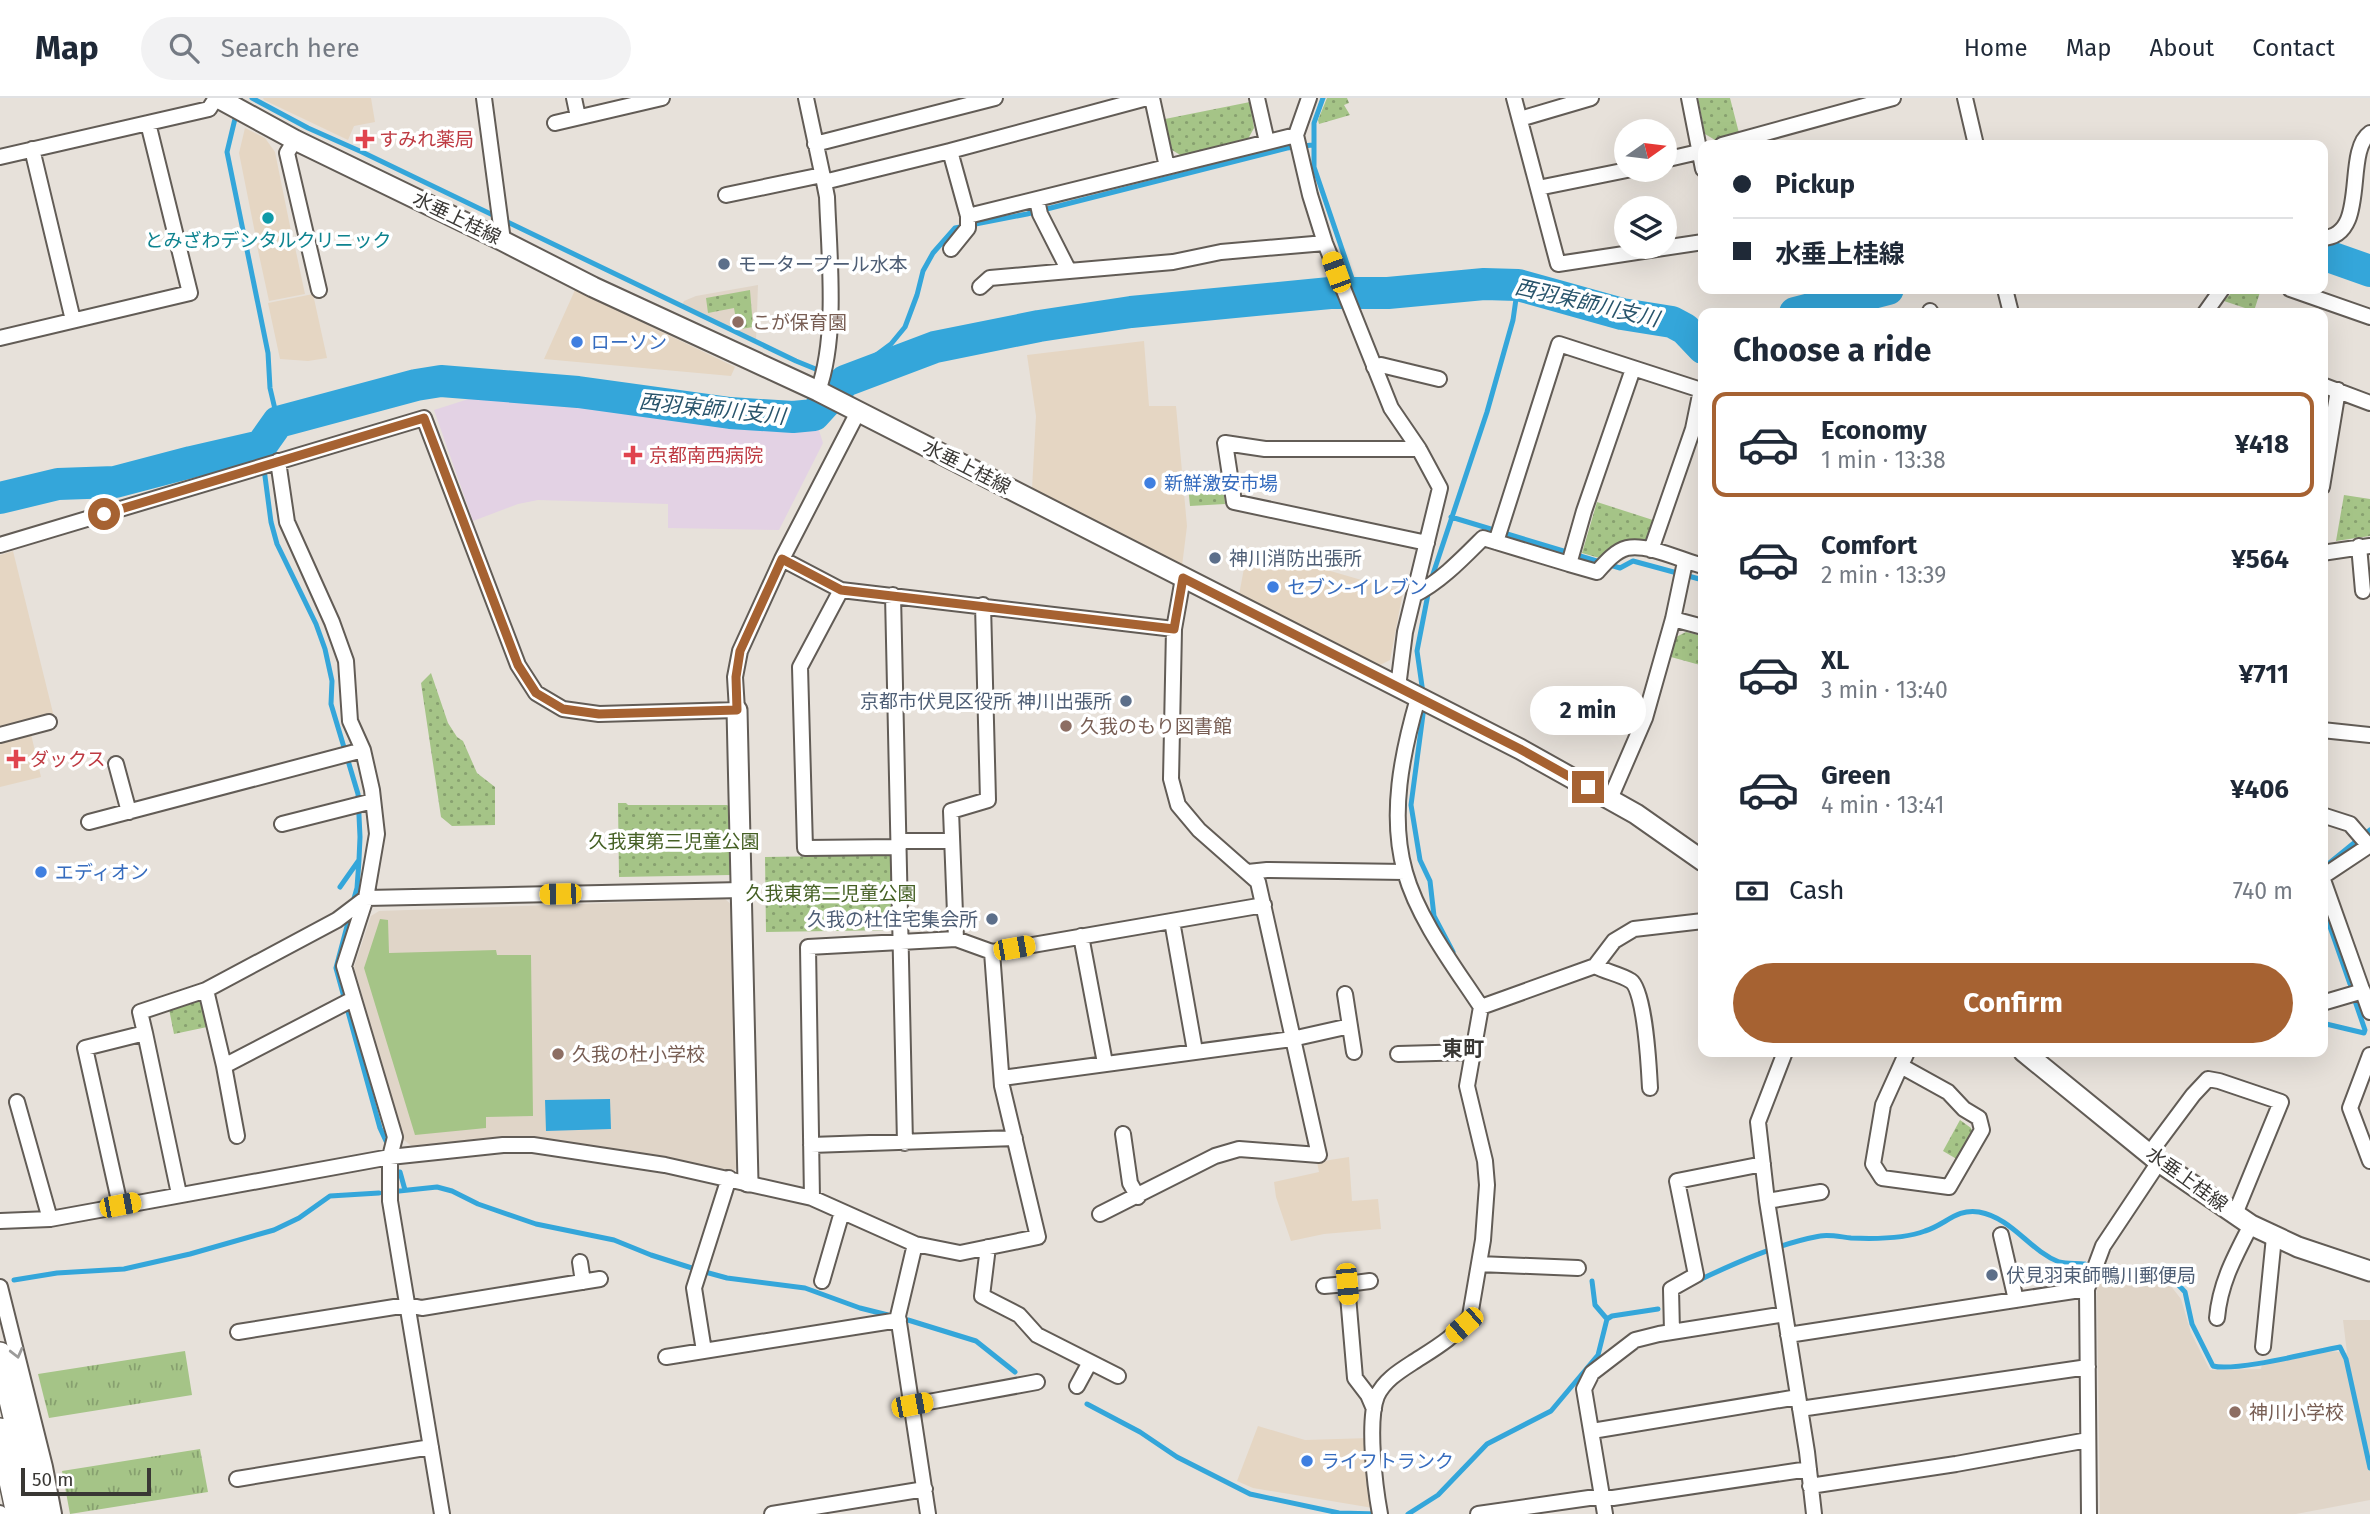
<!DOCTYPE html>
<html lang="en">
<head>
<meta charset="utf-8">
<style>
	body { margin:0; font-family:"Fira Sans","Noto Sans JP",sans-serif; background:#f2f2f3; color:#1f2937; height:100vh; display:flex; flex-direction:column; font-size:26px; white-space:nowrap }
	* { box-sizing:border-box; margin:0 }
	p { font-size:23px; color:#747a83 }
	.icon { flex:none; width:38px; height:38px; fill:none; stroke:currentColor; stroke-width:2; stroke-linecap:round; stroke-linejoin:round }
	.map { position:relative; flex:1; overflow:hidden }
	.drawer { position:absolute; left:1698px; top:210px; width:630px; height:749px; display:flex; flex-direction:column; background:#fff; border-radius:14px; box-shadow:0 7px 28px #0002 }
	.drawer>* { flex:none }
	.banner { position:absolute; left:1698px; top:42px; width:630px; height:154px; border-radius:14px; box-shadow:0 7px 28px #0002; display:grid; align-content:center; height:154px; padding:0 35px; background:#fff }
	.needle { width:46px; rotate:76deg }
	.tools { position:absolute; left:1614px; top:21px; display:grid; gap:14px }
	.tools a { display:grid; place-items:center; width:63px; height:63px; border-radius:50%; background:#fff; box-shadow:0 7px 28px #0002; font-size:35px }
	.scale { position:absolute; left:21px; bottom:18px; width:130px; box-sizing:border-box; padding-left:7px; border:4px solid #393734; border-top:0; font-size:19px; line-height:24px; white-space:nowrap; color:#393734; -webkit-text-stroke:5px #fff; paint-order:stroke }
	.end { position:absolute; width:32px; height:32px; margin:-16px; border:9px solid #a66232; background:#fff; box-shadow:0 0 0 4px #fff }
	.from { border-radius:50% }
	.bubble { position:absolute; height:49px; border-radius:24px; background:#fff; box-shadow:0 7px 28px #0002; font-size:23px; font-weight:700; line-height:49px; text-align:center }
	.car { position:absolute; width:21px; height:42px; margin:-21px -10px; border-radius:9px; box-shadow:0 0 5px 2px #0007; background:linear-gradient(#f5c518 24%,#345 0 40%,#f5c518 0 76%,#345 0 86%,#f5c518 0) }
	.banner b { display:flex; align-items:center; gap:24px; height:66px; font-size:26px }
	.banner b+b { border-top:2px solid #e0e1e3 }
	.banner i { width:18px; height:18px; background:#1f2937 }
	ul { padding:0; list-style:none }
	li { display:flex; align-items:center; gap:21px; height:105px; margin:0 14px 10px; padding:0 21px; border:4px solid transparent; border-radius:14px }
	li div { flex:1 }
	li b { display:block; font-size:26px }
	li em { font-style:normal; font-weight:700 }
	li.on { border-color:#a66232 }
	li>.icon { width:63px; height:63px; stroke-width:1.5 }
	h2 { padding:0 35px; font-size:32px; line-height:84px }
	.pay { display:flex; align-items:center; gap:18px; height:77px; padding:0 35px; font-size:26px }
	.pay p { margin-inline-start:auto }
	.primary-button { display:flex; gap:14px; margin-top:auto; padding:14px 35px }
	.primary-button a { flex:1; height:80px; border-radius:42px; background:#a66232; color:#fff; font-size:28px; font-weight:700; line-height:80px; text-align:center }
	header { display:flex; align-items:center; gap:42px; box-sizing:border-box; height:98px; padding:0 35px; background:#fff; border-bottom:2px solid #e0e1e3 }
	header strong { font-size:33px }
	nav { display:flex; gap:38px; margin-inline-start:auto; font-size:24px }
	.search { width:490px; height:63px; background:#f2f2f3; display:flex; align-items:center; gap:18px; box-sizing:border-box; padding:0 24px; border-radius:38px; color:#747a83; font-size:26px }
	.map>svg:first-child { display:block }
	.commercial { fill:#e5d6c3 }
	.built { fill:#e0d5c8 }
	.medical { fill:#e3d2e4 }
	.grass { fill:url(#grass-tufts) }
	.park { fill:url(#park-dots) }
	.pitch { fill:#a5c487 }
	.water { fill:#34a6da }
	.lines { fill:none; stroke-linecap:round; stroke-linejoin:round }
	.stream { stroke:#34a6da; stroke-width:5 }
	.river { stroke:#34a6da; stroke-width:32 }
	.street-casing { stroke:#625c56; stroke-width:18 }
	.secondary-casing { stroke:#625c56; stroke-width:23 }
	.primary-casing { stroke:#625c56; stroke-width:26 }
	.street { stroke:#fff; stroke-width:14 }
	.secondary { stroke:#fff; stroke-width:19 }
	.primary { stroke:#fff; stroke-width:23 }
	.oneway { stroke:#9c9b9a }
	.route { stroke:#a66232; stroke-width:9 }
	.health-dot { fill:#e0444e; stroke:#fff; stroke-width:2.5 }
	.culture-dot { fill:#0f9aa8; stroke:#fff; stroke-width:2.5 }
	.service-dot { fill:#5c6f8a; stroke:#fff; stroke-width:2.5 }
	.education-dot { fill:#8d6e63; stroke:#fff; stroke-width:2.5 }
	.shop-dot { fill:#3f7fe0; stroke:#fff; stroke-width:2.5 }
	.labels { text-anchor:middle; dominant-baseline:central; stroke-width:7; stroke-linejoin:round; paint-order:stroke }
	.health-label { font-size:19px; fill:#be3a42; stroke:#fff; text-anchor:start }
	.street-label { font-size:19px; fill:#393734; stroke:#fff }
	.culture-label { font-size:19px; fill:#0d838f; stroke:#fff }
	.service-label { font-size:19px; fill:#4e5e75; stroke:#fff; text-anchor:start }
	.education-label { font-size:19px; fill:#785e54; stroke:#fff; text-anchor:start }
	.shop-label { font-size:19px; fill:#366cbe; stroke:#fff; text-anchor:start }
	.park-label { font-size:19px; fill:#456024; stroke:#fff }
	.water-label { font-size:21px; font-style:italic; fill:#28546b; stroke:#fff }
	.neighbourhood-label { font-size:21px; font-weight:bold; fill:#393734; stroke:#fff }
</style>
</head>
<body>
<header>
<strong>Map</strong>
<div class="search"><svg class="icon" aria-label="search" viewBox="0 0 24 24"><circle cx="10" cy="10" r="6"/><path d="M15 15l6 6"/></svg>Search here</div>
<nav><a>Home</a><a>Map</a><a>About</a><a>Contact</a></nav>
</header>
<div class="map">
<svg width="2370" height="1416" viewBox="0 0 2370 1416">
	<defs>
		<pattern id="grass-tufts" width="24" height="20" patternUnits="userSpaceOnUse" patternTransform="scale(1.75)"><rect width="24" height="20" fill="#a5c487"/><path d="M3 7l-1-3M5 7V3M7 7l1-3M15 17l-1-3M17 17v-4M19 17l1-3" fill="none" stroke="#87a06f"/></pattern>
		<pattern id="park-dots" width="8" height="8" patternUnits="userSpaceOnUse" patternTransform="scale(1.75)"><rect width="8" height="8" fill="#a5c487"/><path d="M2 2h.1M6 6h.1" fill="none" stroke="#87a06f" stroke-width="1.8" stroke-linecap="round"/></pattern>
	</defs>
	<rect width="100%" height="100%" fill="#e7e1da"/>
	<path class="commercial" d="M263,0H371L375,24L354,28L348,42L264,2Z
		M245,30L265,40L275,54L291,133L256,140L239,55Z
		M292,135L305,196L269,203L256,143Z
		M575,192L735,269L731,278L544,261Z
		M313,196L327,260L308,263L280,261L268,205Z
		M1144,243L1149,308H1176L1187,428L1182,468L1032,391L1036,318L1027,257Z
		M1248,449L1403,494L1390,562L1378,568L1239,497Z
		M13,453L54,619L0,632V457Z
		M31,636L41,679L0,689V644Z
		M1349,1059L1352,1103L1378,1101L1381,1131L1324,1136L1291,1143L1276,1099L1274,1084L1319,1074L1317,1064Z
		M1258,1328L1305,1342L1369,1340L1373,1410L1253,1390L1237,1383Z"/>
	<path class="built" d="M758,187L756,242L682,207L684,203L696,198Z
		M725,801L733,808L739,1067L732,1075L680,1062L542,1043L414,1050L404,1042L354,869L371,818L379,813Z
		M2103,1169L2167,1183L2181,1201L2191,1235L2210,1272L2261,1271L2262,1266L2331,1253L2347,1255L2343,1222H2370V1402L2296,1416H2100L2097,1187Z"/>
	<path class="medical" d="M478,298L606,312L818,329L823,345L779,432L668,430V406L538,402L518,406L473,423L434,312Z"/>
	<path class="grass" d="M185,1253L192,1297L49,1320L38,1276Z
		M200,1351L208,1394L70,1416L62,1373Z"/>
	<path class="park" d="M1327,0H1347L1349,5L1344,7L1350,17L1319,26L1318,22Z
		M1698,0H1730L1739,35L1715,42L1705,36Z
		M1250,4L1254,30L1248,41L1182,58L1172,52L1165,21Z
		M2235,191H2261L2254,213L2224,203Z
		M750,192L753,229L741,231L737,228L734,210L708,215L706,200Z
		M1223,384L1225,406L1190,408L1188,388Z
		M2344,397L2370,401V438L2336,443Z
		M1597,404L1656,423L1649,444C1629,437 1617,448 1603,461L1582,455Z
		M1686,534L1703,538L1700,567L1671,559L1676,539Z
		M431,575L448,625L457,639L463,643L477,675L495,689V727L452,728L441,719L421,585Z
		M618,705H626L628,707H727L731,710L732,775L730,777L619,779Z
		M896,757L897,832L766,834L765,759Z
		M191,900L201,905L207,929L174,936L169,911Z
		M1960,1022L1971,1030L1974,1040L1960,1063L1943,1053Z"/>
	<path class="pitch" d="M380,821L388,822L389,855L496,852L497,857H531L533,1018L486,1019V1030L415,1037L364,870Z"/>
	<path class="water" d="M610,1001L611,1031L546,1033L545,1002Z"/>
	<g class="lines">
		<path class="stream" d="M240,0L227,54L268,255L270,290L278,324
			M252,0L308,30L362,54L796,263L845,283
			M1323,0L1314,25V69L1357,195
			M857,279L860,269L891,246L905,229L917,197L923,173L933,155L955,130L1027,116L1287,50L1312,47
			M261,348L271,424L277,446L316,526L325,551L332,583L331,606L358,696L360,739L359,762L340,789
			M1451,419L1620,470L1633,463L1703,482
			M1431,482L1487,314L1513,222L1518,187
			M1423,595L1417,553L1429,491
			M1424,609L1411,707L1420,762L1430,783L1434,818L1453,854
			M2322,771L2370,732
			M353,804L357,790L359,762
			M2322,806L2350,886
			M350,817L336,870L380,1030L386,1043
			M2322,925L2364,935L2365,932L2355,903
			M400,1074L405,1092
			M399,1093L437,1089L452,1093L478,1106L536,1126L614,1142L651,1157L698,1172L727,1180L805,1190L860,1210L888,1217
			M2104,1168L2173,1181L2185,1194L2192,1226L2213,1268C2235,1274 2313,1254 2340,1249L2346,1261L2370,1370
			M14,1182L57,1175L124,1171L190,1156L274,1132L299,1120L330,1098L379,1095
			M1592,1183L1595,1207L1607,1221
			M1695,1184C1735,1165 1777,1146 1820,1138C1829,1136 1841,1139 1851,1140C1874,1141 1904,1141 1925,1133C1945,1127 1957,1110 1979,1114C2012,1120 2029,1152 2059,1164C2067,1166 2077,1165 2085,1166
			M908,1222L976,1243L1015,1274
			M1087,1306L1140,1334L1177,1359L1250,1396L1339,1415L1378,1416
			M1408,1416L1438,1397L1487,1346L1551,1313L1598,1257L1607,1221L1612,1218L1658,1211"/>
		<path class="river" d="M2322,156L2370,173
			M1795,215L1888,191
			M0,400L58,386L115,384L191,364L261,348L278,324L416,287L441,283L578,294L730,315L793,319L814,317L845,283L935,249L1039,228L1131,214L1330,195H1388L1484,186L1518,187L1622,216L1672,224L1685,231L1703,250"/>
		<defs>
			<path id="street" d="M484,0L503,143
				M574,0L578,19
				M806,0L824,84
				M1152,0L1167,69
				M1257,0L1267,44
				M1309,0L1296,37L1310,97L1325,145L1391,310L1419,351L1440,390L1405,534L1398,589
				M1514,0L1558,166L1703,144
				M1689,0L1703,71
				M1965,0L1976,47
				M1520,21L1591,0
				M555,25L662,0
				M295,42L287,55L319,192
				M815,46L995,0
				M1722,47L1893,0
				M32,51L73,222
				M950,53L1147,0
				M0,59L209,11L216,0
				M1664,62L1703,53
				M1538,90L1627,72
				M726,97L822,77
				M1037,102L1040,116L1069,173L1173,164L1221,154L1325,145
				M2322,140C2370,139 2343,54 2370,35
				M951,151L968,130V118
				M980,189L990,180L1069,173
				M2005,191L2011,215
				M2290,191L2370,219
				M1930,213L1931,215
				M2205,215L2222,191
				M0,240L190,195L148,25
				M1374,269L1381,267L1439,281
				M2322,287L2370,305
				M818,293C838,239 829,157 827,99L824,84L950,53L968,118L1296,37
				M1419,351H1265L1225,345L1234,404L1427,445
				M278,363L287,424L332,524L346,563L350,623L363,652L372,692L377,736L366,800L344,868L395,1039L390,1059V1103L442,1416
				M2322,389L2338,292
				M1496,444L1559,246L1701,292L1693,331L1651,452
				M0,447L424,320L518,567L536,595L563,611L599,616L737,612L735,579L740,553L782,461L858,314
				M2359,448L2363,493
				M2322,455L2370,448
				M782,461L841,492L1174,531
				M1569,466L1597,474C1605,465 1615,453 1627,450C1647,445 1683,463 1703,468
				M841,492L800,569L805,750L899,749
				M893,497L905,1045
				M1414,497C1440,484 1462,461 1483,440L1569,466L1584,413L1633,271
				M1673,521L1703,529
				M2322,632L2370,637
				M0,637L49,624
				M116,666L129,714
				M1610,701L1645,620L1673,521L1685,464
				M2322,717L2350,726L2369,748
				M89,724L363,652
				M282,726L373,703
				M899,743H952
				M2370,747L2322,779L2370,914
				M1248,774L1267,772L1405,774
				M1172,823L1195,953
				M1081,838L1105,965
				M992,854L1264,807
				M1595,868C1606,874 1620,876 1631,883C1645,892 1649,971 1650,990
				M206,892L224,968L237,1038
				M1345,896L1354,954
				M2322,905L2363,893
				M1481,909L1595,868L1614,843L1634,831L1703,823
				M145,935L140,914L206,892L337,822L366,800L742,792
				M1785,954L1758,1024L1767,1103L1807,1354L1814,1416
				M1398,956L1473,954
				M2370,957L2350,1010L2370,1063
				M224,968L353,901
				M1901,968L1948,994L1964,1011L1979,1020L1982,1032L1949,1089L1882,1080L1873,1066L1883,1007L1907,954
				M1002,980L1292,941L1350,928
				M17,1004L50,1121
				M1123,1036L1130,1085L1138,1099
				M811,1047L1015,1040
				M2149,1056L2193,997L2208,981L2219,983L2281,1004L2235,1116
				M812,1100L808,849L956,841
				M1767,1103L1821,1094
				M120,1107L85,950L145,935L179,1096
				M1100,1116L1215,1058L1239,1051L1319,1057L1258,784L1199,732L1178,707L1171,681L1174,531L1183,480
				M0,1123L50,1121L390,1059L503,1047H533L665,1067L812,1100L915,1146L960,1155L1038,1139L1002,988L992,854L956,841L951,713L988,702L983,507
				M2001,1137L2016,1202
				M915,1146L898,1218L928,1416
				M988,1149L982,1198L1019,1217L1037,1237L1118,1278
				M580,1164L583,1184
				M1479,1166L1578,1170
				M822,1183L842,1114
				M1370,1183L1347,1186L1355,1280L1368,1297L1374,1311
				M1324,1188L1347,1186
				M0,1189L45,1369L54,1416
				M2217,1220C2220,1185 2235,1158 2251,1127
				M238,1234L407,1207L422,1210L600,1181
				M1672,1234L1671,1191L1696,1177L1677,1083L1763,1066
				M1788,1237L2087,1191
				M2263,1249L2274,1139
				M704,1253L694,1190L729,1080
				M666,1259L899,1222
				M1077,1288L1090,1264
				M912,1307L1037,1284
				M1800,1311L2088,1269
				M1592,1333L1798,1299
				M237,1381L431,1349
				M1810,1388L1956,1366L2088,1342
				M0,1415V1416
				M772,1416L925,1391
				M1380,1416C1375,1389 1367,1323 1377,1298C1384,1283 1398,1274 1412,1265C1432,1252 1456,1239 1470,1218L1483,1142L1487,1087L1485,1063L1467,988L1481,909C1454,868 1418,821 1405,774C1389,717 1402,655 1418,600
				M1478,1416L1589,1400H1613L1809,1371
				M1605,1416L1584,1291L1592,1275L1635,1242L1659,1236L1785,1216
				M2089,1416L2087,1191L2103,1148L2159,1064"/>
			<path id="secondary" d="M218,0L295,42L503,143L593,189L818,293L1520,651L1636,716L1703,763
				M737,612L748,1084
				M2024,954L2159,1064L2251,1127L2298,1149L2370,1173"/>
			<path id="primary" d="M0,1256L38,1416
				M0,1332L18,1416"/>
		</defs>
		<use href="#street" class="street-casing"/>
		<use href="#secondary" class="secondary-casing"/>
		<use href="#primary" class="primary-casing"/>
		<use href="#street" class="street"/>
		<use href="#secondary" class="secondary"/>
		<use href="#primary" class="primary"/>
	</g>
	<defs><path id="oneway-chevron" d="M-2-3.5L2.5 0L-2 3.5" fill="none" stroke-width="1.6" stroke-linecap="round" stroke-linejoin="round" transform="scale(1.75)"/></defs>
	<use class="oneway" href="#oneway-chevron" transform="translate(17 1255) rotate(76)"/>
	<g class="lines">
		<path class="route" d="M104,416L424,320L518,567L536,595L563,611L599,616L737,612L736,579L740,553L782,461L841,492L1174,531L1183,480L1520,651L1588,689"/>
	</g>
	<g class="health-dot">
		<path d="M361.5 30.5h7v7h7v7h-7v7h-7v-7h-7v-7h7z"/>
		<path d="M629.5 346.5h7v7h7v7h-7v7h-7v-7h-7v-7h7z"/>
		<path d="M12.5 650.5h7v7h7v7h-7v7h-7v-7h-7v-7h7z"/>
	</g>
	<circle class="culture-dot" cx="268" cy="120" r="7"/>
	<g class="service-dot">
		<circle cx="724" cy="166" r="7"/>
		<circle cx="1215" cy="460" r="7"/>
		<circle cx="1126" cy="603" r="7"/>
		<circle cx="992" cy="821" r="7"/>
		<circle cx="1992" cy="1177" r="7"/>
	</g>
	<g class="education-dot">
		<circle cx="738" cy="224" r="7"/>
		<circle cx="1066" cy="628" r="7"/>
		<circle cx="558" cy="956" r="7"/>
		<circle cx="2235" cy="1314" r="7"/>
	</g>
	<g class="shop-dot">
		<circle cx="577" cy="244" r="7"/>
		<circle cx="1150" cy="385" r="7"/>
		<circle cx="1273" cy="489" r="7"/>
		<circle cx="41" cy="774" r="7"/>
		<circle cx="1307" cy="1363" r="7"/>
	</g>
	<g class="labels">
		<g class="health-label">
			<text x="379" y="41">すみれ薬局</text>
			<text x="649" y="357">京都南西病院</text>
			<text x="30" y="661">ダックス</text>
		</g>
		<g class="street-label">
			<text transform="translate(457 120) rotate(26)">水垂上桂線</text>
			<text transform="translate(967 369) rotate(27)">水垂上桂線</text>
			<text transform="translate(2187 1081) rotate(36)">水垂上桂線</text>
		</g>
		<g class="culture-label">
			<text x="268" y="142">とみざわデンタルクリニック</text>
		</g>
		<g class="service-label">
			<text x="738" y="166">モータープール水本</text>
			<text x="1229" y="460">神川消防出張所</text>
			<text x="1112" y="603" text-anchor="end">京都市伏見区役所 神川出張所</text>
			<text x="978" y="821" text-anchor="end">久我の杜住宅集会所</text>
			<text x="2006" y="1177">伏見羽束師鴨川郵便局</text>
		</g>
		<g class="education-label">
			<text x="752" y="224">こが保育園</text>
			<text x="1080" y="628">久我のもり図書館</text>
			<text x="572" y="956">久我の杜小学校</text>
			<text x="2249" y="1314">神川小学校</text>
		</g>
		<g class="shop-label">
			<text x="591" y="244">ローソン</text>
			<text x="1164" y="385">新鮮激安市場</text>
			<text x="1287" y="489">セブン-イレブン</text>
			<text x="55" y="774">エディオン</text>
			<text x="1321" y="1363">ライフトランク</text>
		</g>
		<g class="park-label">
			<text x="674" y="743">久我東第三児童公園</text>
			<text x="831" y="795">久我東第二児童公園</text>
		</g>
		<g class="water-label">
			<text transform="translate(1587 205) rotate(13)">西羽束師川支川</text>
			<text transform="translate(712 311) rotate(6)">西羽束師川支川</text>
		</g>
		<g class="neighbourhood-label">
			<text x="1463" y="951">東町</text>
		</g>
	</g>
</svg>
<div class="tools">
<a><svg class="needle" viewBox="-14 -14 28 28"><path d="M0-13l5 13h-10z" fill="#e53935"/><path d="M0 13l5-13h-10z" fill="#747a83"/></svg></a>
<a><svg class="icon" aria-label="layers" viewBox="0 0 24 24"><path d="M12 4l9 5-9 5-9-5zM3 14l9 5 9-5"/></svg></a>
</div>
<div class="scale">50 m</div>
<i class="end from" style="left:104px;top:416px"></i>
<i class="end" style="left:1588px;top:689px"></i>
<div class="bubble" style="left:1530px;top:588px;width:116px">2 min</div>
<i class="car" style="left:1336px;top:174px;rotate:340deg"></i>
<i class="car" style="left:560px;top:796px;rotate:269deg"></i>
<i class="car" style="left:1014px;top:850px;rotate:80deg"></i>
<i class="car" style="left:120px;top:1107px;rotate:79deg"></i>
<i class="car" style="left:1347px;top:1186px;rotate:175deg"></i>
<i class="car" style="left:1464px;top:1227px;rotate:229deg"></i>
<i class="car" style="left:912px;top:1307px;rotate:79deg"></i>
<div class="banner">
<b><i class="from"></i>Pickup</b>
<b><i></i>水垂上桂線</b>
</div>
<section class="drawer">
<h2>Choose a ride</h2>
<ul>
<li class="on"><svg class="icon" aria-label="car" viewBox="0 0 24 24"><path d="M5 17H2v-5l4-1 3-4h7l3 4 3 1v5h-3M9 17h6M6 11h13"/><circle cx="7" cy="17" r="2"/><circle cx="17" cy="17" r="2"/></svg><div><b>Economy</b><p>1 min · 13:38</p></div><em>¥418</em></li>
<li><svg class="icon" aria-label="car" viewBox="0 0 24 24"><path d="M5 17H2v-5l4-1 3-4h7l3 4 3 1v5h-3M9 17h6M6 11h13"/><circle cx="7" cy="17" r="2"/><circle cx="17" cy="17" r="2"/></svg><div><b>Comfort</b><p>2 min · 13:39</p></div><em>¥564</em></li>
<li><svg class="icon" aria-label="car" viewBox="0 0 24 24"><path d="M5 17H2v-5l4-1 3-4h7l3 4 3 1v5h-3M9 17h6M6 11h13"/><circle cx="7" cy="17" r="2"/><circle cx="17" cy="17" r="2"/></svg><div><b>XL</b><p>3 min · 13:40</p></div><em>¥711</em></li>
<li><svg class="icon" aria-label="car" viewBox="0 0 24 24"><path d="M5 17H2v-5l4-1 3-4h7l3 4 3 1v5h-3M9 17h6M6 11h13"/><circle cx="7" cy="17" r="2"/><circle cx="17" cy="17" r="2"/></svg><div><b>Green</b><p>4 min · 13:41</p></div><em>¥406</em></li>
</ul>
<div class="pay"><svg class="icon" aria-label="cash" viewBox="0 0 24 24"><path d="M3 7h18v10H3z"/><circle cx="12" cy="12" r="2"/></svg>Cash<p>740 m</p></div>
<div class="primary-button"><a>Confirm</a></div>
</section>
</div>
</body>
</html>
